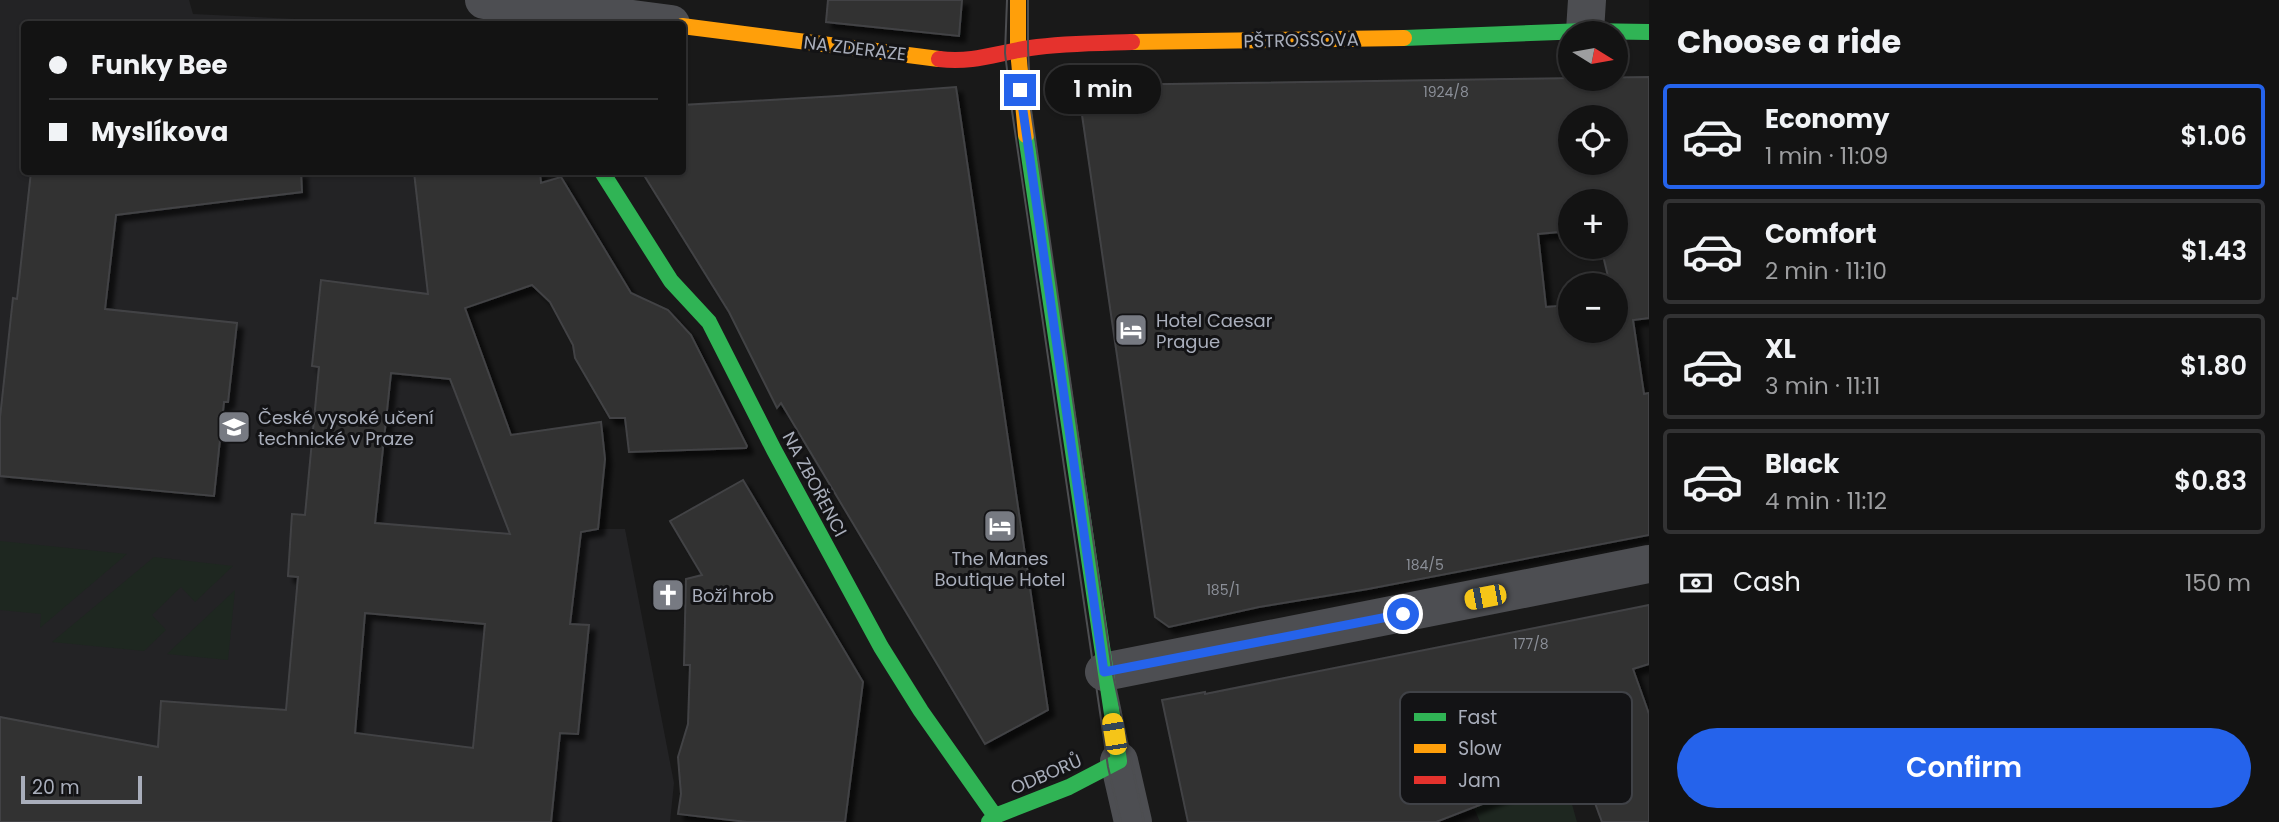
<!DOCTYPE html>
<html lang="en">
<head>
<meta charset="utf-8">
<style>
	body { margin:0; font-family:Poppins,sans-serif; background:#202021; color:#f1f3f6; height:100vh; display:flex; flex-direction:column; font-size:26px; white-space:nowrap }
	* { box-sizing:border-box; margin:0 }
	p { font-size:23px; color:#9d9ea0 }
	.icon { flex:none; width:38px; height:38px; fill:none; stroke:currentColor; stroke-width:2; stroke-linecap:round; stroke-linejoin:round }
	.map { position:relative; flex:1; overflow:hidden }
	.drawer { display:flex; flex-direction:column; background:#131313; width:630px }
	.drawer>* { flex:none }
	.banner { position:absolute; left:21px; top:21px; width:665px; height:154px; border-radius:7px; box-shadow:0 2px 5px #0004,0 0 0 2px #323233; display:grid; align-content:center; height:154px; padding:0 28px; background:#131313 }
	.needle { width:46px; rotate:101deg }
	.tools { position:absolute; left:1558px; top:21px; display:grid; gap:14px }
	.tools a { display:grid; place-items:center; width:70px; height:70px; border-radius:50%; background:#131313; box-shadow:0 2px 5px #0004,0 0 0 2px #323233; font-size:35px }
	.scale { position:absolute; left:21px; bottom:18px; width:121px; box-sizing:border-box; padding-left:7px; border:4px solid #a9aebb; border-top:0; font-size:19px; line-height:24px; white-space:nowrap; color:#a9aebb; -webkit-text-stroke:5px #131315; paint-order:stroke }
	.end { position:absolute; width:32px; height:32px; margin:-16px; border:9px solid #2563eb; background:#fff; box-shadow:0 0 0 4px #fff }
	.from { border-radius:50% }
	.bubble { position:absolute; height:49px; border-radius:24px; background:#131313; box-shadow:0 2px 5px #0004,0 0 0 2px #323233; font-size:23px; font-weight:600; line-height:49px; text-align:center }
	.car { position:absolute; width:21px; height:42px; margin:-21px -10px; border-radius:9px; box-shadow:0 0 5px 2px #0007; background:linear-gradient(#f5c518 24%,#345 0 40%,#f5c518 0 76%,#345 0 86%,#f5c518 0) }
	.banner b { display:flex; align-items:center; gap:24px; height:66px; font-size:26px }
	.banner b+b { border-top:2px solid #323233 }
	.banner i { width:18px; height:18px; background:#f1f3f6 }
	ul { padding:0; list-style:none }
	li { display:flex; align-items:center; gap:21px; height:105px; margin:0 14px 10px; padding:0 14px; border:4px solid #323233; border-radius:7px }
	li div { flex:1 }
	li b { display:block; font-size:26px }
	li em { font-style:normal; font-weight:600 }
	li.current { border-color:#2563eb }
	li>.icon { width:63px; height:63px; stroke-width:1.5 }
	h2 { padding:0 28px; font-size:32px; line-height:84px }
	.pay { display:flex; align-items:center; gap:18px; height:77px; padding:0 28px; font-size:26px }
	.pay p { margin-inline-start:auto }
	.cta { display:flex; gap:14px; margin-top:auto; padding:14px 28px }
	.cta a { flex:1; height:80px; border-radius:42px; background:#2563eb; color:#fff; font-size:28px; font-weight:600; line-height:80px; text-align:center }
	main { display:flex; flex:1; min-height:0 }
	.map>svg:first-child { display:block }
	.built { fill:#232325 }
	.green { fill:#1e2720 }
	.building { fill:#313131; stroke:#424345; stroke-width:2; fill-rule:evenodd; filter:url(#shadow) }
	.lines { fill:none; stroke-linecap:round; stroke-linejoin:round }
	.street { stroke:#4d4e52; stroke-width:38 }
	.fast { stroke:#30b455; stroke-width:16 }
	.slow { stroke:#ff9f0a; stroke-width:16 }
	.jam { stroke:#e5322d; stroke-width:16 }
	.tram { stroke:#4d4e51; stroke-width:2 }
	.route { stroke:#2563eb; stroke-width:9 }
	.labels { text-anchor:middle; dominant-baseline:central; stroke-width:6; stroke-linejoin:round; paint-order:stroke }
	.number-label { font-size:14px; fill:#8b8f98 }
	.street-label { font-size:18px; fill:#a9aebb; stroke:#131315 }
	.poi-label { font-size:18px; fill:#a9aebb; stroke:#131315; text-anchor:start }
	.key { fill:#131315; stroke:#404247; stroke-width:2 }
	.key-label { font-size:19px; fill:#a9aebb }
</style>
</head>
<body>
<main>
<div class="map">
<svg width="1649" height="822" viewBox="0 0 1649 822">
	<defs>
		<filter id="shadow"><feDropShadow dx="6" dy="6" stdDeviation="2" flood-color="#0009"/></filter>
	</defs>
	<rect width="100%" height="100%" fill="#191919"/>
	<path class="built" d="M0,0H189L193,14L397,24H24V172H415L432,329L487,474L564,534L602,529H625L674,783L670,822H563L470,807L0,822Z"/>
	<path class="green" d="M0,541L127,554L40,628L41,614L0,610Z
		M154,557L233,566L195,602L181,587L152,615L166,630L144,651L52,642Z
		M235,590L228,660L167,654Z
		M1566,783L1577,822H1480L1474,808L1526,787L1530,795Z"/>
	<path class="building" d="M828,0H962L959,36L826,22Z
		M1649,77V318L1633,320L1644,394L1649,393V535L1368,589L1259,607L1169,627L1155,617L1081,108L1102,85ZM1570,117H1615V163H1570ZM1570,201H1615V247H1601L1610,285H1615V331H1570V305L1546,307L1538,234L1570,231Z
		M956,87L1048,710L985,744L781,403L777,408L729,312L642,172H682V105L838,96Z
		M31,172H301L302,192L116,215L105,309L237,323L228,402H224L214,496L0,476V418L13,298L17,299Z
		M414,172H540L541,183L561,177L631,293L668,310L691,335L747,446L746,448L629,452L625,418H610L575,358L573,345L550,302L532,285L465,308L511,435L601,422L605,459L598,529L581,532L570,624L589,625L578,734L560,733L551,822H0V717L158,747L161,701L286,710L298,577L288,576L292,514L305,515L319,367L312,366L321,280L428,294ZM391,373L450,379L510,534L375,523ZM365,613L485,624L473,748L355,733Z
		M743,480L863,682L845,822H747L678,814L681,794L678,757L688,724L690,665H684L686,579L702,575L670,521Z
		M1649,605V664L1633,669L1649,714V822H1602L1585,776L1530,795L1526,787L1436,822H1188L1162,700L1205,692V694Z"/>
	<g class="lines">
		<path class="street" d="M484,0L671,24
			M1585,31L1587,0
			M1104,672L1649,564
			M1119,761L1133,822"/>
		<path class="fast" d="M1404,38L1585,31L1649,32
			M602,172L671,281L709,322L774,450L881,647L921,711L995,816
			M989,822L995,816L1069,787L1119,761L1026,135"/>
		<path class="slow" d="M1018,0V50L1026,135
			M682,26L939,59
			M1132,42L1404,38"/>
		<path class="jam" d="M939,59C975,63 996,53 1030,48C1064,43 1098,43 1132,42"/>
		<path class="tram" d="M1007,0L1005,53L1012,111L1108,767L1121,822
			M1028,0V48L1031,110L1112,670L1144,822"/>
	</g>
	<g class="lines">
		<path class="route" d="M1020,90L1104,672L1403,614"/>
	</g>
	<defs>
		<symbol id="hotel-square" viewBox="-11 -11 22 22"><rect x="-9" y="-9" width="18" height="18" rx="4" fill="#777a82" stroke="#131315"/><path d="M-6-4.5h1.5V1H6V5H4.5V3h-9V5H-6ZM-4 0a1.8 1.8 0 1 1 3.6 0ZM.5 0V-2.5h3Q6-2.5 6 0Z" fill="#fff"/></symbol>
		<symbol id="university-square" viewBox="-11 -11 22 22"><rect x="-9" y="-9" width="18" height="18" rx="4" fill="#777a82" stroke="#131315"/><path d="M0-5L7-2L0 1L-7-2ZM-4 1L0 2.5L4 1V4Q0 6-4 4Z" fill="#fff"/></symbol>
		<symbol id="church-square" viewBox="-11 -11 22 22"><rect x="-9" y="-9" width="18" height="18" rx="4" fill="#777a82" stroke="#131315"/><path d="M-1.2-6h2.4v3.5h3.3v2.4h-3.3V6h-2.4V-.1h-3.3v-2.4h3.3Z" fill="#fff"/></symbol>
	</defs>
	<g fill-rule="evenodd">
		<use href="#hotel-square" x="1112" y="311" width="38" height="38"/>
		<use href="#university-square" x="215" y="408" width="38" height="38"/>
		<use href="#hotel-square" x="981" y="507" width="38" height="38"/>
		<use href="#church-square" x="649" y="576" width="38" height="38"/>
	</g>
	<g class="labels">
		<g class="number-label">
			<text x="1446" y="92">1924/8</text>
			<text x="1425" y="565">184/5</text>
			<text x="1223" y="590">185/1</text>
			<text x="1531" y="644">177/8</text>
		</g>
		<g class="street-label">
			<text transform="translate(1301 40) rotate(-1)">PŠTROSSOVA</text>
			<text transform="translate(855 48) rotate(7)">NA ZDERAZE</text>
			<text transform="translate(815 484) rotate(62)">NA ZBOŘENCI</text>
			<text transform="translate(1046 774) rotate(-23)">ODBORŮ</text>
		</g>
		<g class="poi-label">
			<text x="1156" y="320">Hotel Caesar<tspan x="1156" dy="21">Prague</tspan></text>
			<text x="258" y="417">České vysoké učení<tspan x="258" dy="21">technické v Praze</tspan></text>
			<text x="1000" y="558" text-anchor="middle">The Manes<tspan x="1000" dy="21">Boutique Hotel</tspan></text>
			<text x="692" y="595">Boží hrob</text>
		</g>
	</g>
	<rect x="1400" y="692" width="232" height="112" rx="10" class="key"/>
	<rect x="1414" y="713" width="32" height="8" fill="#30b455"/>
	<rect x="1414" y="744" width="32" height="9" fill="#ff9f0a"/>
	<rect x="1414" y="776" width="32" height="8" fill="#e5322d"/>
	<g class="key-label">
		<text x="1458" y="724">Fast</text>
		<text x="1458" y="755">Slow</text>
		<text x="1458" y="787">Jam</text>
	</g>
</svg>
<div class="tools">
<a><svg class="needle" viewBox="-14 -14 28 28"><path d="M0-13l5 13h-10z" fill="#e53935"/><path d="M0 13l5-13h-10z" fill="#9d9ea0"/></svg></a>
<a><svg class="icon" aria-label="locate" viewBox="0 0 24 24"><circle cx="12" cy="12" r="6"/><path d="M12 2v4M12 18v4M2 12h4M18 12h4"/></svg></a>
<a>+</a>
<a>−</a>
</div>
<div class="scale">20 m</div>
<i class="end from" style="left:1403px;top:614px"></i>
<i class="end" style="left:1020px;top:90px"></i>
<div class="bubble" style="left:1045px;top:65px;width:116px">1 min</div>
<i class="car" style="left:1485px;top:597px;rotate:259deg"></i>
<i class="car" style="left:1114px;top:734px;rotate:351deg"></i>
<div class="banner">
<b><i class="from"></i>Funky Bee</b>
<b><i></i>Myslíkova</b>
</div>
</div>
<section class="drawer">
<h2>Choose a ride</h2>
<ul>
<li class="current"><svg class="icon" aria-label="car" viewBox="0 0 24 24"><path d="M5 17H2v-5l4-1 3-4h7l3 4 3 1v5h-3M9 17h6M6 11h13"/><circle cx="7" cy="17" r="2"/><circle cx="17" cy="17" r="2"/></svg><div><b>Economy</b><p>1 min · 11:09</p></div><em>$1.06</em></li>
<li><svg class="icon" aria-label="car" viewBox="0 0 24 24"><path d="M5 17H2v-5l4-1 3-4h7l3 4 3 1v5h-3M9 17h6M6 11h13"/><circle cx="7" cy="17" r="2"/><circle cx="17" cy="17" r="2"/></svg><div><b>Comfort</b><p>2 min · 11:10</p></div><em>$1.43</em></li>
<li><svg class="icon" aria-label="car" viewBox="0 0 24 24"><path d="M5 17H2v-5l4-1 3-4h7l3 4 3 1v5h-3M9 17h6M6 11h13"/><circle cx="7" cy="17" r="2"/><circle cx="17" cy="17" r="2"/></svg><div><b>XL</b><p>3 min · 11:11</p></div><em>$1.80</em></li>
<li><svg class="icon" aria-label="car" viewBox="0 0 24 24"><path d="M5 17H2v-5l4-1 3-4h7l3 4 3 1v5h-3M9 17h6M6 11h13"/><circle cx="7" cy="17" r="2"/><circle cx="17" cy="17" r="2"/></svg><div><b>Black</b><p>4 min · 11:12</p></div><em>$0.83</em></li>
</ul>
<div class="pay"><svg class="icon" aria-label="cash" viewBox="0 0 24 24"><path d="M3 7h18v10H3z"/><circle cx="12" cy="12" r="2"/></svg>Cash<p>150 m</p></div>
<div class="cta"><a>Confirm</a></div>
</section>
</main>
</body>
</html>
